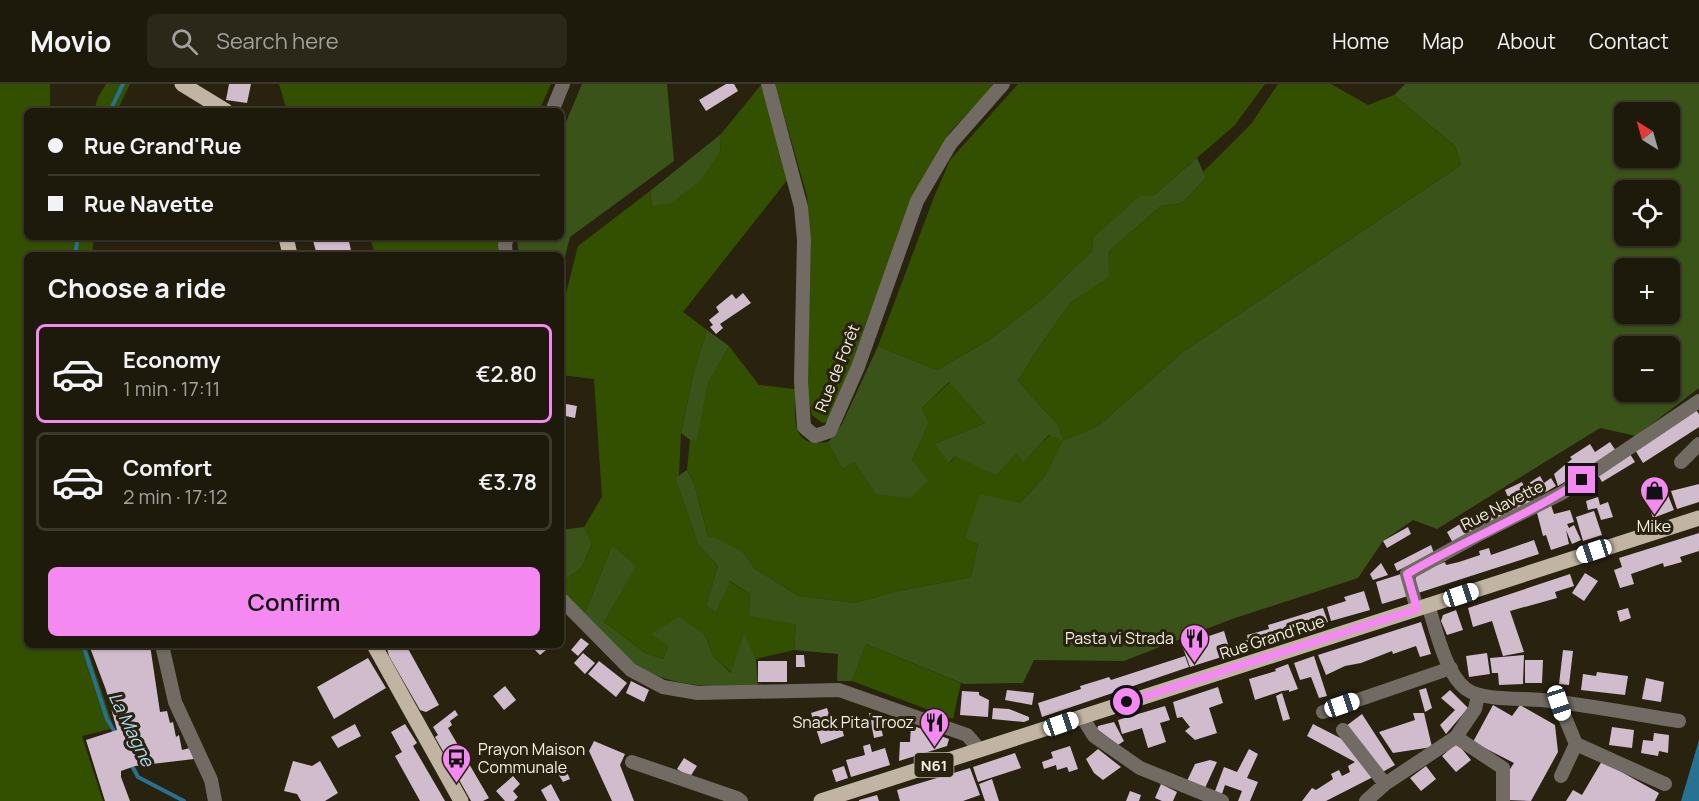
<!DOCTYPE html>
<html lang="en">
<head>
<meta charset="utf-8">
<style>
	body { margin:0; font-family:Manrope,sans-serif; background:#2b2719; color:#f1f3f6; height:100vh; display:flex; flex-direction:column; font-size:22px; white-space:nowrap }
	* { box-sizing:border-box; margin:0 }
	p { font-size:20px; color:#a1a19d }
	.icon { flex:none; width:33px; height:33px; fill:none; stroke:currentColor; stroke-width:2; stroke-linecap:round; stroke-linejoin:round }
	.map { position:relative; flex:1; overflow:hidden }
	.sheet { position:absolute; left:24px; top:168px; width:540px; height:396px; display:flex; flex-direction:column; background:#1e1a0b; border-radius:9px; box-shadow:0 2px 4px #0004,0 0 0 2px #3c382c }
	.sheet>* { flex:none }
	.banner { position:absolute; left:24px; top:24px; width:540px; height:132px; border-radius:9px; box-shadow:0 2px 4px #0004,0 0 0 2px #3c382c; display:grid; align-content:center; height:132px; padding:0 24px; background:#1e1a0b }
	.needle { width:39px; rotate:323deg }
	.tools { position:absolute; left:1614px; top:18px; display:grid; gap:12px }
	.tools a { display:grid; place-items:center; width:66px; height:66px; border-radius:9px; background:#1e1a0b; box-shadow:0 2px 4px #0004,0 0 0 2px #3c382c; font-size:30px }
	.end { position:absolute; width:27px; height:27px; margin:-14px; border:8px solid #f489f1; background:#111; box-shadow:0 0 0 3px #111 }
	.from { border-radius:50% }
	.car { position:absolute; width:18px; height:36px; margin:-18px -9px; border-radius:8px; box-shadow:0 0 4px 2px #0007; background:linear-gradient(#fff 24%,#345 0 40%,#fff 0 76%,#345 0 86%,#fff 0) }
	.banner b { display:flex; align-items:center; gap:21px; height:57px; font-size:22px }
	.banner b+b { border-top:2px solid #3c382c }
	.banner i { width:15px; height:15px; background:#f1f3f6 }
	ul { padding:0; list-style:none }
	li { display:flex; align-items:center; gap:18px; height:99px; margin:0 12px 9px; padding:0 12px; border:3px solid #3c382c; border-radius:9px }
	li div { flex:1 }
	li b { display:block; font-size:22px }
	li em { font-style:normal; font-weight:600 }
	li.selected { border-color:#f489f1 }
	li>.icon { width:54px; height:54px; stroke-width:1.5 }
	h2 { padding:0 24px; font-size:27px; line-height:72px }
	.action { display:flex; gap:12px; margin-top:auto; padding:12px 24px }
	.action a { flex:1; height:69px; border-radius:9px; background:#f489f1; color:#111; font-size:24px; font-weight:600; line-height:69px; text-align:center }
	header { display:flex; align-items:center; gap:36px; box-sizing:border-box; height:84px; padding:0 30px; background:#1e1a0b; border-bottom:2px solid #3c382c }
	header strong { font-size:28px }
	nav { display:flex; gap:33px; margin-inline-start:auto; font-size:21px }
	.search { width:420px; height:54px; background:#2b2719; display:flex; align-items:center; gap:15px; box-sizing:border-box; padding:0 21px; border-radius:9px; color:#a1a19d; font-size:22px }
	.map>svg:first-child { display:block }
	.green { fill:#335000 }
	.forest { fill:#3a5318; fill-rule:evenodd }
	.water { fill:#277293 }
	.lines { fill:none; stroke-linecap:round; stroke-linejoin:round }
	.stream { stroke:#277293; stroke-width:4 }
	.building { fill:#d1bccd }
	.minor { stroke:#716b63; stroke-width:14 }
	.major { stroke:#c1b4a3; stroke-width:15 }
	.route { stroke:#f489f1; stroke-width:8 }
	.labels { text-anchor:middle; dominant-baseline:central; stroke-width:6; stroke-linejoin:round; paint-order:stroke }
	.shield { fill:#28220f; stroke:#b6b2a3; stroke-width:1.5 }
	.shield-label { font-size:15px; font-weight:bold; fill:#f3efe3 }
	.street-label { font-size:16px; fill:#f3efe3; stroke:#28220f }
	.poi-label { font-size:16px; fill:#f3efe3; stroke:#28220f; text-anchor:end }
	.water-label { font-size:18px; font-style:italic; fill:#aedaf1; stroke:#28220f }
</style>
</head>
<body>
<header>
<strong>Movio</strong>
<div class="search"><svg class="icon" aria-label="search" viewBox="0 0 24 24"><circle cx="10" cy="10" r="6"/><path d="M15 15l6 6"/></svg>Search here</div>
<nav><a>Home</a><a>Map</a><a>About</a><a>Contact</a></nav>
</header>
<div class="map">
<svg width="1699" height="717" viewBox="0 0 1699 717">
	<rect width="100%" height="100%" fill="#28220f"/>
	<path class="green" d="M0,0H50V27H27V153H94L92,171H27V561H86L114,644L82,652L103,717H0Z
		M106,0H130L117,27H94L98,13Z
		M279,0H551L539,27H287Z
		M775,0H995L950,48L916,109L866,239L832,336L822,339L812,331L807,308L811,162L807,112Z
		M1018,0H1265L1235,41L1153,112L1093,154L1092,167L1041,216L989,256L937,286L878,262L934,113L950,76Z
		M1278,0H1331L1368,21L1394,11L1455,62L1461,81L1184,267L1098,342L1064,357L1045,392L1020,419L965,455L978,460L971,493L894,508L855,519L799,512L755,485L743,468L708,453L694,399L687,386L690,356H697L708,298L729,262L759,301L795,305C796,333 788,364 828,358L842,385L855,378L912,376L929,339L922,324L950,298L985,339L934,360L950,379L955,372L1016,369L1023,377L1050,351L1057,340L1018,297L1035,269L1071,218L1108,193V168L1161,122L1182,119L1206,94L1203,88L1251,40Z
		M761,1L788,95L683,228L707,246L694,287L681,349L679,391L675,394L698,460L718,482L706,522L716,529L729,497L750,510L749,532L796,539L794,566L756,575L744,550L732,589L714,573L704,550L652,549L668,562L663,575L645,569L604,538L635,482L612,461L584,531L561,506V499L582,483L592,461L584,443L602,413L594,295L561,291V229L578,162L650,107L652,122L720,68L721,50Z
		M370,153H499L498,171H375Z
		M866,560L961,599L953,635L852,597Z"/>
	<path class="forest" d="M582,0H667L674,77L570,153L561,189V171H519L517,154L561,153V50Z
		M1405,0H1699V304L1636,352L1600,344L1437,445L1413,436L1383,457L1358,494L1232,535L1124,577L1034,576L1023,599L964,600L866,560L852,597H837L838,570L794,566L796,540L749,532L750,510L730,497L716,529L706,522L718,482L698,460L675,394L687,386L694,399L708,453H714L743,468L755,485L799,512L855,519L894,508L971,493L978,460L965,455L980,410L1020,419L1045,392L1063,357L1049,351L1023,378L1016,369L996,391L955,372L949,379L934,360L985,339L949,298L922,324L929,339L912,376L928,397L910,414L876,410L855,378L842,385L828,358L835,351L842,340L878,262L937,286L989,256L1041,216L1092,167L1093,154L1141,111L1153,112L1197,74L1206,94L1182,119L1161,122L1108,168L1109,193L1071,218L1035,269L1018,297L1057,340L1063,357L1098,342L1184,267L1461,81L1455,62L1394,11ZM1624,28H1670V74H1624ZM1624,106H1670V152H1624ZM1624,184H1670V230H1624ZM1624,262H1670V308H1624Z
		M721,50L720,68L700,97L671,119L652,122L650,107Z
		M707,246L729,262L708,299L697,357L690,356L681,349L694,287Z
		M584,443L592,460L582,483L561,499V446Z
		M612,461L636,482L604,538L645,569L663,575L668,562L651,550L679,533L704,550L714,573L731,589L744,549L756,575L758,604C715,602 666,605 631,577C614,563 599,546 584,531Z"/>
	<path class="water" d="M1699,656V717H1681Z"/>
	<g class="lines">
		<path class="stream" d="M110,27L123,0
			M75,171L78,153
			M83,561L107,635L116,650
			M130,678L138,693L184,717"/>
	</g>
	<path class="building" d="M229,0H251L247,19L226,16Z
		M726,0H734L738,7L706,27L699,16Z
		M312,153H348L352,171H317Z
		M743,209L751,219L720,240L723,244L716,250L710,243L713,241L709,236L719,228L716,223L732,210L736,215Z
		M561,319L577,322L575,334L561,331Z
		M1696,326L1699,330V343L1643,379L1635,366Z
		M1610,358L1616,367L1558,402L1554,390L1572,375L1570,373L1590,360L1595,368Z
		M1630,370L1635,378L1602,398L1598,391Z
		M1540,392L1544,399L1551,394L1556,402L1534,415L1526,401Z
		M1522,398L1531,418L1474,445L1453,459L1447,448L1478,429L1481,433L1510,418L1505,406Z
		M1699,400V418L1677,425L1671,407Z
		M1668,411L1674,426L1653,434L1648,419Z
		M1598,413L1600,421L1608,418L1613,433L1601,436L1597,424L1588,426L1586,417Z
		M1551,421L1554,430L1570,426L1574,438L1567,440L1569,444L1574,441L1581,456L1572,460L1566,446L1569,460L1551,466L1546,451L1543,452L1536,425Z
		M1594,427L1602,451L1583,457L1576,433Z
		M1408,443L1411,450L1387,464L1383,457Z
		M1699,449V467L1680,473L1682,478L1664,483L1663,479L1631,490L1634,500L1620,504L1614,486L1622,483L1619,474Z
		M1534,456L1539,470L1418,509L1414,498L1417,491L1427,485L1445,478L1446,481L1459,478L1480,471L1479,467L1489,464L1491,471Z
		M1431,461L1434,469L1397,487L1394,480Z
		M1381,479L1388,491L1373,496L1370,490Z
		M1585,489L1598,497L1584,517L1572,509Z
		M1401,490L1408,512L1382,520L1376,498Z
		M1570,490L1574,502L1555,508L1557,514L1510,527L1524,568L1503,572L1492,537L1473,543L1468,524Z
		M1364,507L1370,526L1331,537L1327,523L1346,517L1344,513Z
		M1323,524L1328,538L1237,568L1234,560L1248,556L1247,551L1269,545L1268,541Z
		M1628,524L1631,534L1620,538L1617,527Z
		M1456,526L1463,546L1447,551L1441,537L1443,531Z
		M1421,538L1431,570L1420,573L1416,562L1393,570L1392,567L1361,579L1345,582L1326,591L1318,571Z
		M1224,547L1231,570L1190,583L1182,561Z
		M581,554L589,560L578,572L571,566Z
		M89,561H150L160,628L167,627L170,639L173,638L176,653L179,651L182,666L190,664L194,675L135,682L121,687V693L130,717H105L86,656L117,646L106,606Z
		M386,561H406L439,621L426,628L420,626L389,572Z
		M540,561L546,566L540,571L535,566Z
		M1563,566L1573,567L1569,601L1559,600Z
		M583,569L595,579L585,590L574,579Z
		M1487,569L1490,590L1469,593L1466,572Z
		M796,571H804L805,583H796Z
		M1524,571L1523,600L1499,601L1498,589H1492L1490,574Z
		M1185,572L1189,583L1042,633L1038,619L1081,605L1080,602L1103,595L1109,593L1111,596Z
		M1314,572L1327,612L1319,614L1311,593L1300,596L1294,579Z
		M368,574L386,604L334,635L317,603Z
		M1525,576H1543L1542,599H1525Z
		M599,577L627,599L616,613L588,590Z
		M758,577H787V598H758Z
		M1288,580L1298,605L1289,608V606L1282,607L1255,616L1249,595L1276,587L1275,585Z
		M1597,588L1628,592L1625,611L1581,606L1583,590L1596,592Z
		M1646,594L1664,598L1661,618L1642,615Z
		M631,597L649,606L644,618L626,609Z
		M505,602L516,616L504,626L493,612Z
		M1218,603L1223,619L1209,624L1217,649L1195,656L1185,647L1190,643L1182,633L1177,634L1173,618Z
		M1426,604L1432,624L1425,628L1419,606Z
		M1007,606L1034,609L1032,621L1005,616Z
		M1450,606L1468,624L1446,650L1440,641L1455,626L1441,614Z
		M962,607L979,608V611L989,616L988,633L960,631Z
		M1282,609L1290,635L1283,637L1276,612Z
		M1493,621L1512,632L1520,621L1555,641L1558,668L1531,717L1507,716L1510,685L1514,679L1473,658Z
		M1165,622L1170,636L1160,639L1166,658L1148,664L1142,644L1122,650L1118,636Z
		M827,624L833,643L841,640L844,652L821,660L811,629Z
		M993,624L1009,625L1029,633V636L1024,638L992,635Z
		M455,626L458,631L450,637L452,641L448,644L489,714L483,717H471L435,653L438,651L433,643Z
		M869,629L878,630L883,652L874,654Z
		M1413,629H1424L1432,663L1393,669L1379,648L1415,636Z
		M1362,630L1395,681L1379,690L1346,642Z
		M1114,638L1124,657L1118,661L1097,645L1098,642Z
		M355,640L361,652L338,664L331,653Z
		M405,640L417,659L413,662L445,717H420L395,672L402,668L391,648Z
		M1313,640L1348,658L1373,693L1326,717H1302L1312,704L1316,706L1333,695L1331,690L1339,686L1342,692L1350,688L1348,682L1355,678L1307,652Z
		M911,641L949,655L947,662L899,677L900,658H910Z
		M1612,643L1634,646L1632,664L1609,661Z
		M1654,649L1669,651L1668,669L1659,667L1658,672L1641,669L1643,656L1653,657Z
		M594,657L625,670L620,681L634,717H612L589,667Z
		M1457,659L1471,676L1456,688L1442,672Z
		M870,660L872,668L885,664L890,681L851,693L846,676L865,671L863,662Z
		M1070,662L1078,685L1069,688L1067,683L1057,686L1056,681L1044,685L1042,678L1053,674L1051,668Z
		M1098,665L1121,683L1103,696L1094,689L1086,675Z
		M1249,665L1258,670L1247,694L1258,698L1250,717H1238L1242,707L1225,701L1222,710L1215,707L1224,683L1237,688Z
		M1015,669L1021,684L978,698L973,683Z
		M684,674L697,682L690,693L677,685Z
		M1210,676L1217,678L1205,704L1187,697L1195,680Z
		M293,677L312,682L320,677L338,709L325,717H301L297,710L284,707Z
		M1602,677L1659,709L1655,717H1566L1573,706L1582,711Z
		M844,682L848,694L836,698L832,686Z
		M1426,682L1436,695L1421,707L1410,694Z
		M565,684L570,695L563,698L557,688Z
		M970,684L980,711L963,717H900L897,706Z
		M513,692L520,700L513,707L518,713L514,717H505L496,707Z
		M992,695L999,717H985L979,700Z
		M551,700L560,717H547L541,706Z
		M1161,700L1177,708L1173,717H1162L1155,714Z
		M1130,707L1141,711L1139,717H1126Z
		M877,711L879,717H859V716Z"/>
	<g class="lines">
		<path class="minor" d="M768,0L801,123L804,156L801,297L804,343L815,352L830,347L858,283L917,117L951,59L1003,0
			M552,27L563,0
			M506,171L505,161L507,153
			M1681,378L1699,360
			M561,515L631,586L663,603L698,609L839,606L967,651L980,666
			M1428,521C1436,545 1445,589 1466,605C1482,617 1522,614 1542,616C1588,621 1634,630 1679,637
			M1417,525L1407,490L1476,452L1562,409L1699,317
			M162,561L175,618L211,696L215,717
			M1559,619L1576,660L1561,692
			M1323,628L1451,584
			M1082,633L1094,652L1140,684L1222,717
			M1343,646L1385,700
			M1456,653L1503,684V717
			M1576,660L1665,700
			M632,678L737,714L741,717
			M1366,717L1385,700L1456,653L1475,625L1478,611"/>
		<path class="major" d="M182,0L226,27
			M286,153L290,171
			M374,561L461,717
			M821,717L1699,434"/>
	</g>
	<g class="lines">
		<path class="route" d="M1127,618L1417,525L1407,490C1464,456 1527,432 1582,396"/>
	</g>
	<defs>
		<symbol id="shop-pin" viewBox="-11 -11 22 30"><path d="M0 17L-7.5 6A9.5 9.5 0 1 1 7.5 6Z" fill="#f489f1" stroke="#28220f"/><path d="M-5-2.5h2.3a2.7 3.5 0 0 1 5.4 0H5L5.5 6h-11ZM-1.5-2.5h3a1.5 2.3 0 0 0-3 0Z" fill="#111"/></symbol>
		<symbol id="restaurant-pin" viewBox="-11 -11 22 30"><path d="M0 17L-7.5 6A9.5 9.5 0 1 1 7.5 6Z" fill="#f489f1" stroke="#28220f"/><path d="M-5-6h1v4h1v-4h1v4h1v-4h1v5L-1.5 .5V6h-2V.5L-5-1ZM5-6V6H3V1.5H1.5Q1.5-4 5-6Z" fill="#111"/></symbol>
		<symbol id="bus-pin" viewBox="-11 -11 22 30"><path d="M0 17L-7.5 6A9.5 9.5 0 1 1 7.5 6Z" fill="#f489f1" stroke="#28220f"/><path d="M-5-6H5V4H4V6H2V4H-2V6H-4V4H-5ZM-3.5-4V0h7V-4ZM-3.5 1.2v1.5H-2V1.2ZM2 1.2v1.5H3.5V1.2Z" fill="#111"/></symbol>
	</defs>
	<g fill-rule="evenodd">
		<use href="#shop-pin" x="1638" y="390" width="33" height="45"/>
		<use href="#restaurant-pin" x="1178" y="538" width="33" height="45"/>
		<use href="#restaurant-pin" x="918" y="622" width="33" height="45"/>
		<use href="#bus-pin" x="440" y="658" width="33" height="45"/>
	</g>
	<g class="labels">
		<rect class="shield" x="914.5" y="669" width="39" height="24" rx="4.5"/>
		<g class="shield-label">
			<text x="934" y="681">N61</text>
		</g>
		<g class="street-label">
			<text transform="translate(837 284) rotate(-68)">Rue de Forêt</text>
			<text transform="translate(1502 421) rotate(-27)">Rue Navette</text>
			<text transform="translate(1272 553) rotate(-18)">Rue Grand'Rue</text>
		</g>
		<g class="poi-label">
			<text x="1654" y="442" text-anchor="middle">Mike</text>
			<text x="1174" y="554">Pasta vi Strada</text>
			<text x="914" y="638">Snack Pita Trooz</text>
			<text x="478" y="665" text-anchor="start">Prayon Maison<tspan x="478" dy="18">Communale</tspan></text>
		</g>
		<g class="water-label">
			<text transform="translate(132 645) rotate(64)">La Magne</text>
		</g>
	</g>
</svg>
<div class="tools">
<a><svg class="needle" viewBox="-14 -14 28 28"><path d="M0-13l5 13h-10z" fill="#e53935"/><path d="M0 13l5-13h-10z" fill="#a1a19d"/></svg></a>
<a><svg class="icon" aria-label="locate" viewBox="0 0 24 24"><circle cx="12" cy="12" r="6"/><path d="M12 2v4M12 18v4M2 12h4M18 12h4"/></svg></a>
<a>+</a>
<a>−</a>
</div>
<i class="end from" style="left:1127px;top:618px"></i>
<i class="end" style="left:1582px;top:396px"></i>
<i class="car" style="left:1594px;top:467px;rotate:252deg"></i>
<i class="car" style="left:1461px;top:511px;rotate:72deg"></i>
<i class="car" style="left:1559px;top:619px;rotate:162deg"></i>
<i class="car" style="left:1342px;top:621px;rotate:71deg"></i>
<i class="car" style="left:1061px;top:640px;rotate:71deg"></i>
<div class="banner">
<b><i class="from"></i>Rue Grand'Rue</b>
<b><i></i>Rue Navette</b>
</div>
<section class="sheet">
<h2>Choose a ride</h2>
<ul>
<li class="selected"><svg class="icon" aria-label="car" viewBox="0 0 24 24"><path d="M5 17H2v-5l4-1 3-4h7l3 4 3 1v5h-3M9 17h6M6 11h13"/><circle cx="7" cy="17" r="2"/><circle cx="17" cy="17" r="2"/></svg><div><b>Economy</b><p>1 min · 17:11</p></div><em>€2.80</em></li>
<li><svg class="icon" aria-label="car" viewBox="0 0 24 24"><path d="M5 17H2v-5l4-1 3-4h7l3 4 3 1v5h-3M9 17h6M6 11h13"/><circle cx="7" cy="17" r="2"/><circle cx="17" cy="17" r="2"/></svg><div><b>Comfort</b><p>2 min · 17:12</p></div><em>€3.78</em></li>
</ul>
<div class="action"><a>Confirm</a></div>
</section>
</div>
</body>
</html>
